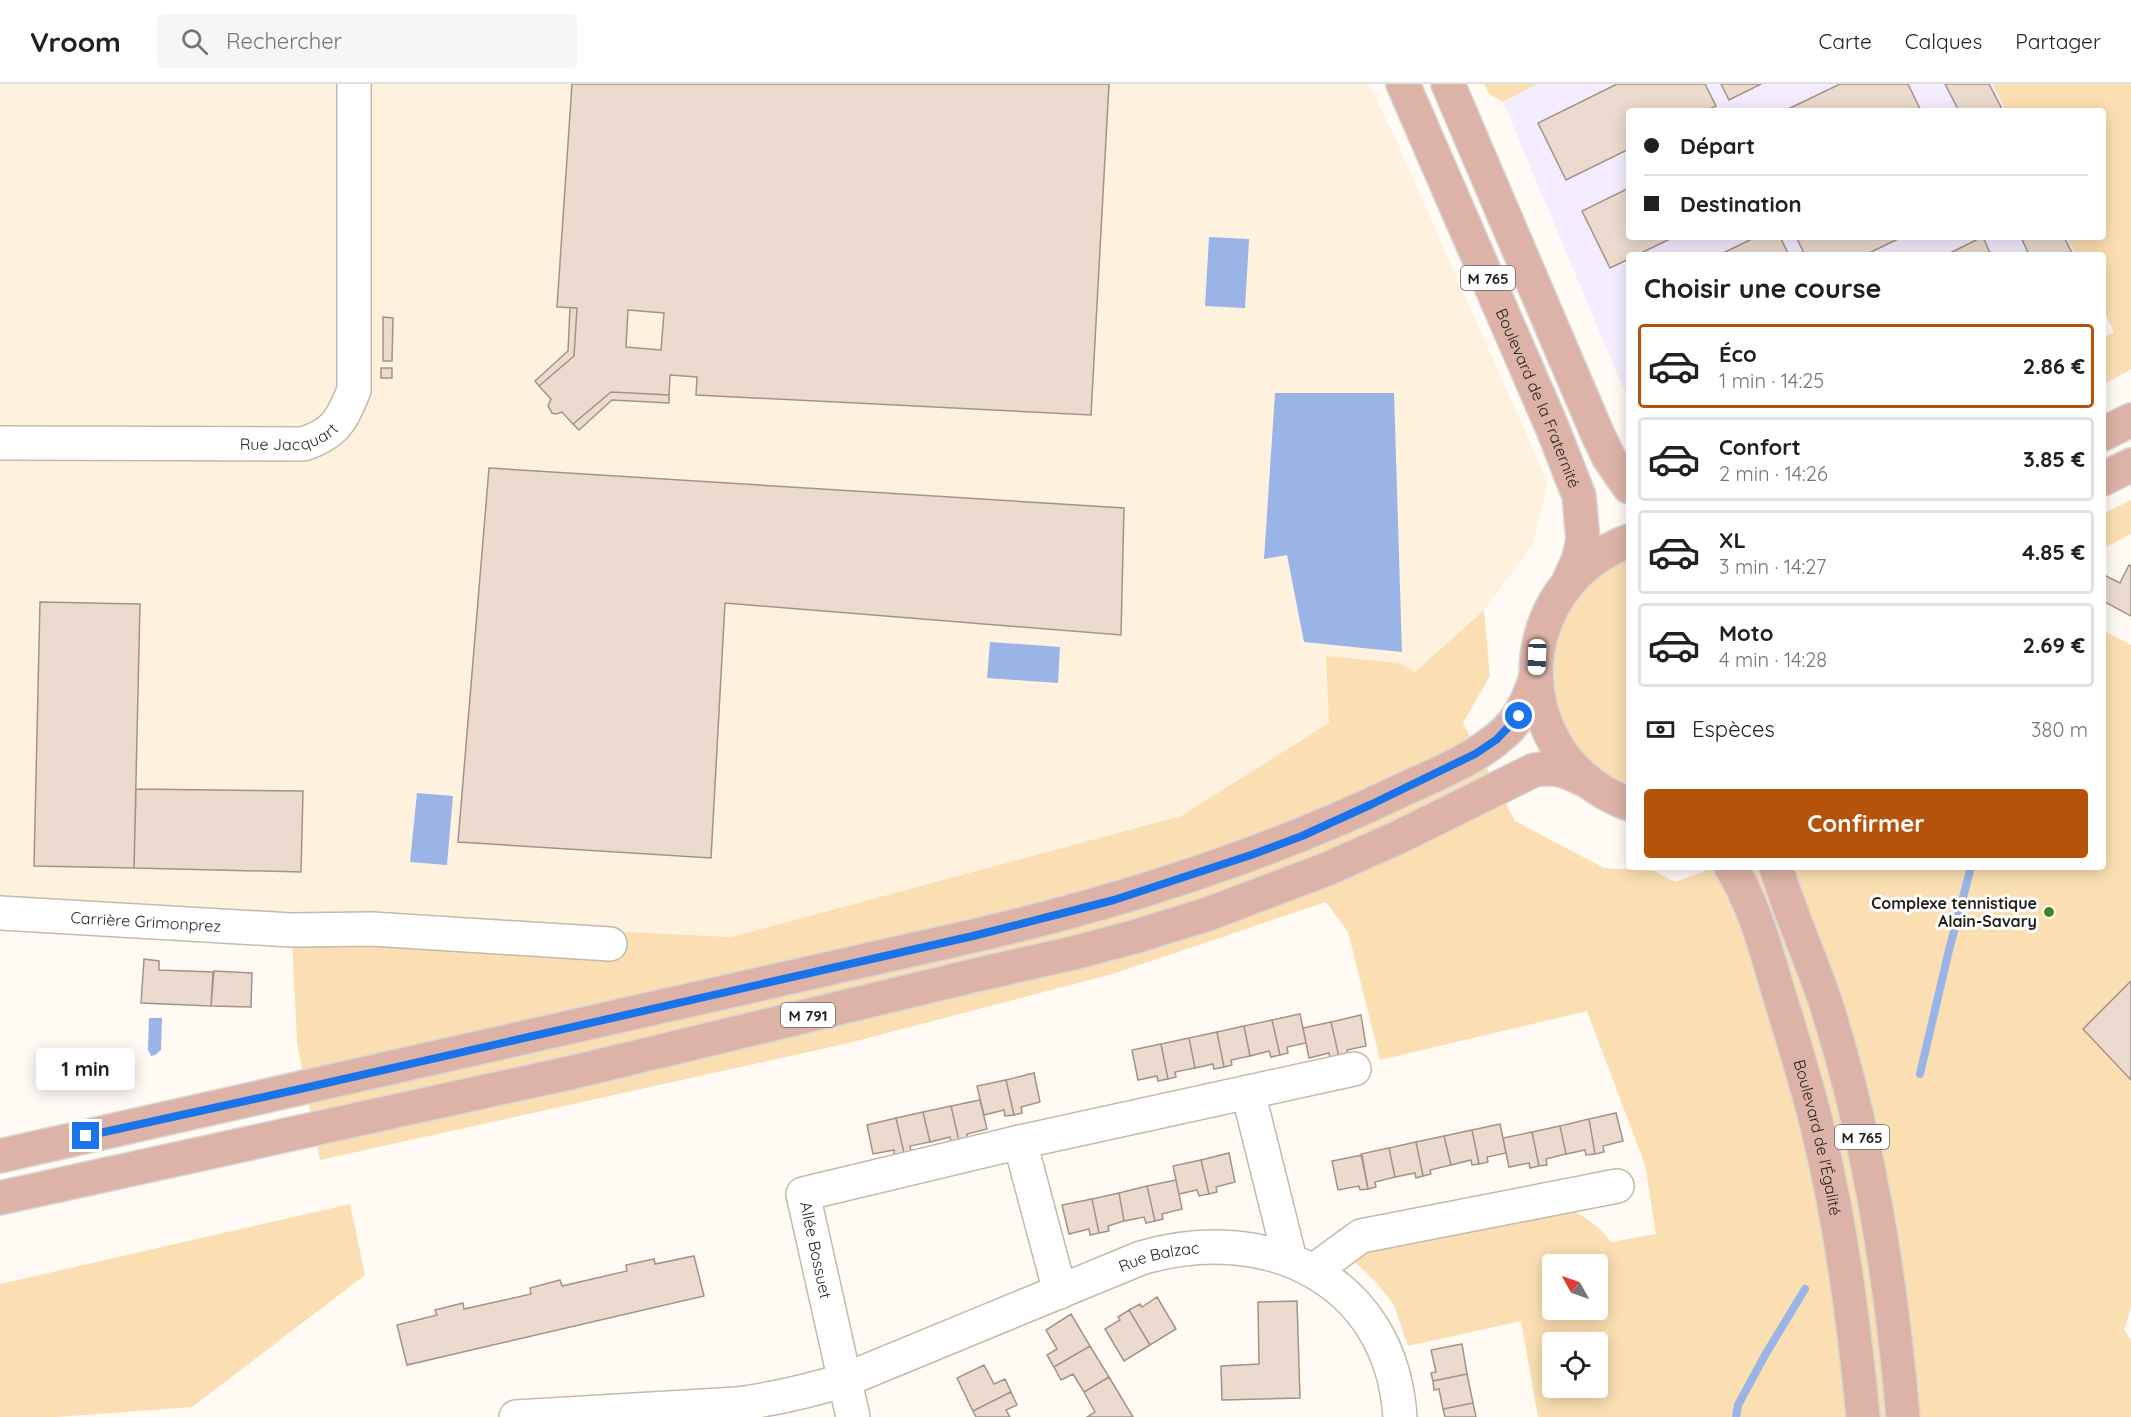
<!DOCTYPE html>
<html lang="fr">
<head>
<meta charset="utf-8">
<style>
	body { margin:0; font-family:Quicksand,sans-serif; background:#f6f6f6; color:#202124; height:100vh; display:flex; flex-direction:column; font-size:22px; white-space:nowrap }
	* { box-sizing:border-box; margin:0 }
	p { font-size:20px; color:#757577 }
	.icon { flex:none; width:33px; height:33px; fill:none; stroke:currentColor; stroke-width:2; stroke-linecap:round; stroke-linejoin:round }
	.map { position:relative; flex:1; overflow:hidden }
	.sheet { position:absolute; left:1626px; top:168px; width:480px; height:618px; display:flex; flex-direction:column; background:#fff; border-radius:6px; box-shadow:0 3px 15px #0003 }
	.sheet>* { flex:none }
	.banner { position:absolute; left:1626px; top:24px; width:480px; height:132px; border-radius:6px; box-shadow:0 3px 15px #0003; display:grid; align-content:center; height:132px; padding:0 18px; background:#fff }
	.needle { width:39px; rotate:310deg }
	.fabs { position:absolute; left:1542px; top:1170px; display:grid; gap:12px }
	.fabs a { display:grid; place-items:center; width:66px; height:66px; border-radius:6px; background:#fff; box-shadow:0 3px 15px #0003; font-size:30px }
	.end { position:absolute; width:27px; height:27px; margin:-14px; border:8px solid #1a73e8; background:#fff; box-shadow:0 0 0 3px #fff }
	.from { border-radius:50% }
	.bubble { position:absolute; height:42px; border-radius:6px; background:#fff; box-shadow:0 3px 15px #0003; font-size:20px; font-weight:700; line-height:42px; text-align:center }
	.car { position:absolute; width:18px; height:36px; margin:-18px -9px; border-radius:8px; box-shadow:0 0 4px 2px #0007; background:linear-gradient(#fff 24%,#345 0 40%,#fff 0 76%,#345 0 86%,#fff 0) }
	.banner b { display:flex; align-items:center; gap:21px; height:57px; font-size:22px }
	.banner b+b { border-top:2px solid #e0e0e0 }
	.banner i { width:15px; height:15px; background:#202124 }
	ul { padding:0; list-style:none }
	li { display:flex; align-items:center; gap:18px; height:84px; margin:0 12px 9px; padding:0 6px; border:3px solid #e0e0e0; border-radius:6px }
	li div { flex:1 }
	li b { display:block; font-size:22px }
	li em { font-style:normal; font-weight:700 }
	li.on { border-color:#b45309 }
	li>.icon { width:54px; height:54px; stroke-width:1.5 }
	h2 { padding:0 18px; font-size:27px; line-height:72px }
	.pay { display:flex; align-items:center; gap:15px; height:66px; padding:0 18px; font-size:22px }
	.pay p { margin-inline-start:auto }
	.cta { display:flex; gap:12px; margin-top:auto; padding:12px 18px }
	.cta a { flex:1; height:69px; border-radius:6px; background:#b45309; color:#fff; font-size:24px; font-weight:700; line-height:69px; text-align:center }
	header { display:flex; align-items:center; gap:36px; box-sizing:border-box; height:84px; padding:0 30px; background:#fff; border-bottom:2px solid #e0e0e0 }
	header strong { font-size:28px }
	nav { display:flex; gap:33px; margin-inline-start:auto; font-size:21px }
	.search { width:420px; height:54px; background:#f6f6f6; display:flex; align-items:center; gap:15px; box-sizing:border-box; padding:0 21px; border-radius:6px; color:#757577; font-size:22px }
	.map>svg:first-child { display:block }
	.commercial { fill:#f4edff }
	.built { fill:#fef2df }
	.green { fill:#fbdfb3; fill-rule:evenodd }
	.water { fill:#9bb4e7 }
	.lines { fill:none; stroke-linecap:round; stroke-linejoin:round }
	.stream { stroke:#9bb4e7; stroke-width:8 }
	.building { fill:#ebdacd; stroke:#a39387; stroke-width:1.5; fill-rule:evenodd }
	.minor-casing { stroke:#c4baaa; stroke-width:36 }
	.major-casing { stroke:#d7d7d6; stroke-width:36 }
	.minor { stroke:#fff; stroke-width:33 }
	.major { stroke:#ddb3a7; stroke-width:33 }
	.route { stroke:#1a73e8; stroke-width:8 }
	.poi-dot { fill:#448424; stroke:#fff; stroke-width:2 }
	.labels { text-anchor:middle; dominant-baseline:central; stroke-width:6; stroke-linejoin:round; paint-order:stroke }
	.shield { fill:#fff; stroke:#65625e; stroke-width:1.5 }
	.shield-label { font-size:15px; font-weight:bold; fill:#231f19 }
	.street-label { font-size:16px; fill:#231f19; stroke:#fff }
	.poi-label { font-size:16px; font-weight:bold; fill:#231f19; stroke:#fff; text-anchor:end }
</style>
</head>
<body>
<header>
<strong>Vroom</strong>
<div class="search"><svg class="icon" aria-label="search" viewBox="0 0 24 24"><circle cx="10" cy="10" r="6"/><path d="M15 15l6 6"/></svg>Rechercher</div>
<nav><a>Carte</a><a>Calques</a><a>Partager</a></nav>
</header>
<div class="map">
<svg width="2131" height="1333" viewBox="0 0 2131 1333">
	<rect width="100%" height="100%" fill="#fffaf3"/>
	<path class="commercial" d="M1537,0H1993L2006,27H1629V153H2067L2076,171H1629V318L1503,18Z"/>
	<path class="built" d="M0,0H1369L1396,56L1548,399L1532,462L1484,526L1415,588L1400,579L1330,639L1181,732L731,853L382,836L0,830Z"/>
	<path class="green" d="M1484,0H1537L1503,18L1489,10Z
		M1993,0H2131V285L2103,301V254L2114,248L2103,226V171H2076L2067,153H2103V27H2006Z
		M2131,416V450L2103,465V430Z
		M1629,475V704L1609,694L1576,664L1555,625L1550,581L1562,538L1580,510L1605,488Z
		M1484,526L1490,592L1463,639L1515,737L1604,784L1654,787L1675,798L1715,783H2103V546L2131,561V1224L2124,1246L2131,1256V1333H1538L1521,1237L1408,1262L1394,1221L1375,1197L1353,1177L1373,1161L1570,1125C1587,1134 1599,1142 1611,1158L1656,1150L1645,1081L1587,927L1380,976L1348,848L1326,818L1112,890L849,959L320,1076L297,959L291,835L382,836L731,853L1181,732L1329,639L1326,572L1400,579L1415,588ZM1552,1180H1598V1226H1552ZM1552,1258H1598V1304H1552Z
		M350,1120L365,1191L192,1323L57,1333H0V1200Z"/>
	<path class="water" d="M1209,153L1249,155L1245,224L1205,222Z
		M1275,309H1394L1402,568L1304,558L1287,471L1264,475Z
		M990,558L1060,563L1058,599L987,594Z
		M417,709L453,712L447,781L410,778Z
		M149,934H162L161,966L155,971L151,972L148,966Z"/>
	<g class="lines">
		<path class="stream" d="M1920,990L1949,866L1971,783
			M1736,1333L1738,1321L1765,1271L1805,1205"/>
	</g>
	<path class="building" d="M572,0H1109L1091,331L696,311L697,293L670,291L669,311L611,308L573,340L562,328L556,330L552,329L548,322L551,315L539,302L574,272L577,224L557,223ZM628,226L664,229L661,266L626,263Z
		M1617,0H1705L1716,22L1706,27H1629V65L1566,96L1538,39Z
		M1721,0H1761L1729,16Z
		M1840,0H1908L1921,27H1784Z
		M1945,0H1989L2003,27H1959Z
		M1629,104V153H1674L1637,171H1629V175L1610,184L1582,127Z
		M1756,153H1780L1789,171H1719Z
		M1796,153H1902L1865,171H1805Z
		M1983,153L1991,171H1946L1982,153Z
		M2021,153H2064L2073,171H2029Z
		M570,224H577L574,272L539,302L535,297L568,267Z
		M383,233L393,234L392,277H383Z
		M381,284H392V294H381Z
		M611,308L669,311V319L612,316L579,346L573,340Z
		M489,384L1124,424L1121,551L725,519L711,774L458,758Z
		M2129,481L2131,482V532L2103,517L2104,491L2120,499Z
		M40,518L140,520L134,784L34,782Z
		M136,705L303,707L301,788L134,784Z
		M144,875L159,877V886L213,888L211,922L141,919Z
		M214,887L252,889L251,923L211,922Z
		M2131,897V996L2083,945Z
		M1300,930L1306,959L1287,963L1288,969L1280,971L1272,936Z
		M1361,931L1366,962L1347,966L1348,971L1339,973L1331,938Z
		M1272,936L1280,971L1271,973L1269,967L1250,972L1244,942Z
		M1331,938L1339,973L1330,975L1329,969L1309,974L1303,944Z
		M1244,942L1250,972L1231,976L1232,981L1224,983L1217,948Z
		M1217,948L1224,983L1214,985L1213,980L1195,984L1189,954Z
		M1189,954L1195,984L1175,988L1176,993L1168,995L1161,960Z
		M1161,960L1168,995L1158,997L1157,992L1138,996L1132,966Z
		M1034,989L1040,1018L1021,1023L1022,1029L1014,1031L1006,996Z
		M1006,996L1014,1031L1005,1032L1004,1026L984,1031L977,1002Z
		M980,1016L987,1045L967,1050L968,1055L959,1057L951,1022Z
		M951,1022L959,1057L951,1058L950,1053L930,1058L923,1028Z
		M923,1028L930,1058L910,1062L911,1067L904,1069L896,1034Z
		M1616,1029L1623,1057L1603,1062L1604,1068L1595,1070L1589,1035Z
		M896,1034L904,1069L894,1071V1066L873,1070L867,1041Z
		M1589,1035L1595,1070L1586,1071L1585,1066L1566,1070L1560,1042Z
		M1500,1040L1506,1069L1487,1073L1488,1078L1479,1080L1472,1046Z
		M1560,1042L1566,1070L1546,1075L1547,1081L1539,1082L1532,1048Z
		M1472,1046L1479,1080L1472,1081L1471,1076L1451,1081L1444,1052Z
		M1532,1048L1539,1082L1530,1084L1529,1079L1509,1083L1503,1054Z
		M1444,1052L1451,1081L1430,1086L1431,1090L1423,1092L1416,1058Z
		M1416,1058L1423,1092L1416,1094L1415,1089L1395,1093L1389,1064Z
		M1389,1064L1395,1093L1375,1098L1376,1103L1368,1105L1361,1070Z
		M1229,1069L1235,1098L1216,1103L1217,1108L1209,1110L1201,1076Z
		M1362,1071L1368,1105L1360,1106L1359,1102L1338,1106L1332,1077Z
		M1201,1076L1209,1110L1199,1112L1197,1106L1179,1110L1173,1082Z
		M1176,1096L1182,1125L1162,1130L1163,1135L1155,1137L1147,1102Z
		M1147,1102L1155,1137L1146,1139L1144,1133L1124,1137L1119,1109Z
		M1119,1109L1124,1137L1108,1142L1109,1147L1099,1149L1092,1115Z
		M1092,1115L1099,1149L1090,1151L1089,1145L1069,1150L1062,1121Z
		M694,1172L704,1212L407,1281L397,1241L437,1231L435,1226L463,1219L464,1225L531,1210L530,1204L560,1196L562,1202L627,1187L626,1181L654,1175L655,1180Z
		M1157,1213L1176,1245L1150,1261L1129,1226L1140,1220L1142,1223Z
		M1297,1217L1300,1314L1222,1316L1221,1282L1259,1280L1258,1218Z
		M1129,1226L1150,1261L1124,1277L1105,1245L1120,1236L1118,1233Z
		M1071,1230L1090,1262L1054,1283L1047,1271L1057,1265L1046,1246Z
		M1462,1260L1467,1290L1433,1297L1431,1289L1436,1288L1431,1266Z
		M1090,1262L1109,1293L1084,1308L1073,1290L1061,1296L1054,1283Z
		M984,1281L994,1300L1005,1295L1011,1308L973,1327L957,1294Z
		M1467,1290L1473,1319L1443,1325L1439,1305L1434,1306L1433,1297Z
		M1109,1293L1133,1333H1087L1095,1328L1084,1308Z
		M1011,1308L1017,1321L1006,1326L1010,1333H976L973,1327Z
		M1473,1319L1476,1333H1445L1443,1325Z"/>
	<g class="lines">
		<defs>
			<g id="minor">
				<path id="s1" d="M0,359L303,360C335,350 342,336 354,306V0"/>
				<path id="s2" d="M0,829L291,846L372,845L610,860"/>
				<path d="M1248,1008L1290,1176"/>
				<path d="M1020,1058L1060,1208"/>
				<path d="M1313,1187L1361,1152L1617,1102"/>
				<path id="s3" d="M516,1333L737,1320C774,1315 809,1307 845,1296L1141,1174C1265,1137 1391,1194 1400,1333"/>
				<path d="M853,1333L803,1110L1020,1058L1354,985"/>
			</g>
			<g id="major">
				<path id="s4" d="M1403,0L1552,343L1579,412L1583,456L1579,474L1568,499"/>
				<path d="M1448,0L1598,351L1609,374L1629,403"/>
				<path d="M2103,350L2131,336"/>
				<path d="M2103,395L2131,381"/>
				<path d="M1629,457C1536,491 1507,603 1569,679C1585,697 1606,712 1629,720"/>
				<path id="s5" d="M1731,783C1755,822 1766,867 1779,910C1793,955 1807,1000 1818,1046C1841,1140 1854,1237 1863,1333"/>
				<path d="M1776,783C1790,830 1811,874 1826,920C1869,1054 1891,1193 1903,1333"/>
				<path d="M0,1072L973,852C1120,818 1262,773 1398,708C1434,691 1475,676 1505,648C1521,633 1529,614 1536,593"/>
				<path d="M0,1114L578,987L976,891L1073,869L1134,853L1208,830L1327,785L1399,753L1534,686C1559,682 1568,688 1589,698"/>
			</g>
		</defs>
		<use href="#minor" class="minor-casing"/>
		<use href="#major" class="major-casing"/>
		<use href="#minor" class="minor"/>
		<use href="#major" class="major"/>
	</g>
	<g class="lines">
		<path class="route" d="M86,1052L300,1005L973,852L1114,816L1251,771L1302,752L1372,720L1475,670L1496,656L1519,632"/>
	</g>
	<circle class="poi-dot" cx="2049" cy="828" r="6"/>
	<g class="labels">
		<g class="shield">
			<rect x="1461" y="182" width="54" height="24" rx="4.5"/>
			<rect x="781" y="919" width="54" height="24" rx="4.5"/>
			<rect x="1835" y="1041" width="54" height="24" rx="4.5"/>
		</g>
		<g class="shield-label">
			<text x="1488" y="194">M 765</text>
			<text x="808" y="931">M 791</text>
			<text x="1862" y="1053">M 765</text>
		</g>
		<g class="street-label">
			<text stroke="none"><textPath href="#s4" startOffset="342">Boulevard de la Fraternité</textPath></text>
			<text stroke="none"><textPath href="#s1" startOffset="290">Rue Jacquart</textPath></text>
			<text stroke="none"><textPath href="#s2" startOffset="146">Carrière Grimonprez</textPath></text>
			<text stroke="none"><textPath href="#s5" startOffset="285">Boulevard de l'Égalité</textPath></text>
			<text transform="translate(816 1166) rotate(78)">Allée Bossuet</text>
			<text stroke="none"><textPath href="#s3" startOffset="670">Rue Balzac</textPath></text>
		</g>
		<g class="poi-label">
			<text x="2037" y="819">Complexe tennistique<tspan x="2037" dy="18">Alain-Savary</tspan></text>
		</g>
	</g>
</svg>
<div class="fabs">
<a><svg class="needle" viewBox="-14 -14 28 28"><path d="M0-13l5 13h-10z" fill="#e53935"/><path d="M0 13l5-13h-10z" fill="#757577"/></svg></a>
<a><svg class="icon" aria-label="locate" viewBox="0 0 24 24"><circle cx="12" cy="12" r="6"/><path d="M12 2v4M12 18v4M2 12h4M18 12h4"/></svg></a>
</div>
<i class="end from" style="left:1519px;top:632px"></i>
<i class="end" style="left:86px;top:1052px"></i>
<div class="bubble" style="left:36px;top:964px;width:99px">1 min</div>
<i class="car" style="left:1537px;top:573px;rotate:182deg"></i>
<div class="banner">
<b><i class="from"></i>Départ</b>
<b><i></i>Destination</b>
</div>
<section class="sheet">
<h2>Choisir une course</h2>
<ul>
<li class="on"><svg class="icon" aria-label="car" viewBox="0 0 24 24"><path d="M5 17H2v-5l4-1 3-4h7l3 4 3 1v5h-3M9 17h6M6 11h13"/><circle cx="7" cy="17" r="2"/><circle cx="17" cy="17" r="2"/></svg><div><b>Éco</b><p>1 min · 14:25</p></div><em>2.86 €</em></li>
<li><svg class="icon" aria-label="car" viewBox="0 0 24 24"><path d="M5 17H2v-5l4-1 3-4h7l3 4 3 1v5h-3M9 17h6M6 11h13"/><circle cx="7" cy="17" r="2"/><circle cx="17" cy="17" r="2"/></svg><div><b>Confort</b><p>2 min · 14:26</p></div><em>3.85 €</em></li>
<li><svg class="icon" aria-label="car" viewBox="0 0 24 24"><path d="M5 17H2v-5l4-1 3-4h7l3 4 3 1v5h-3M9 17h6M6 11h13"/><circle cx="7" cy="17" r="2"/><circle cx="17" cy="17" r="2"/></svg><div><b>XL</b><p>3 min · 14:27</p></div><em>4.85 €</em></li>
<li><svg class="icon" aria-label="car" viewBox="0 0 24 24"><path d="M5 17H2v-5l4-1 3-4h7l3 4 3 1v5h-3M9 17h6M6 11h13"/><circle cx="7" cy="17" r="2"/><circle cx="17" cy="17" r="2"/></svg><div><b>Moto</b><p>4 min · 14:28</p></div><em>2.69 €</em></li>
</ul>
<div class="pay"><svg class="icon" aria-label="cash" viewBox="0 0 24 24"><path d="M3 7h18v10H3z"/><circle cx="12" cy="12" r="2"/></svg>Espèces<p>380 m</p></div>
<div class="cta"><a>Confirmer</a></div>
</section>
</div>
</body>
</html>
